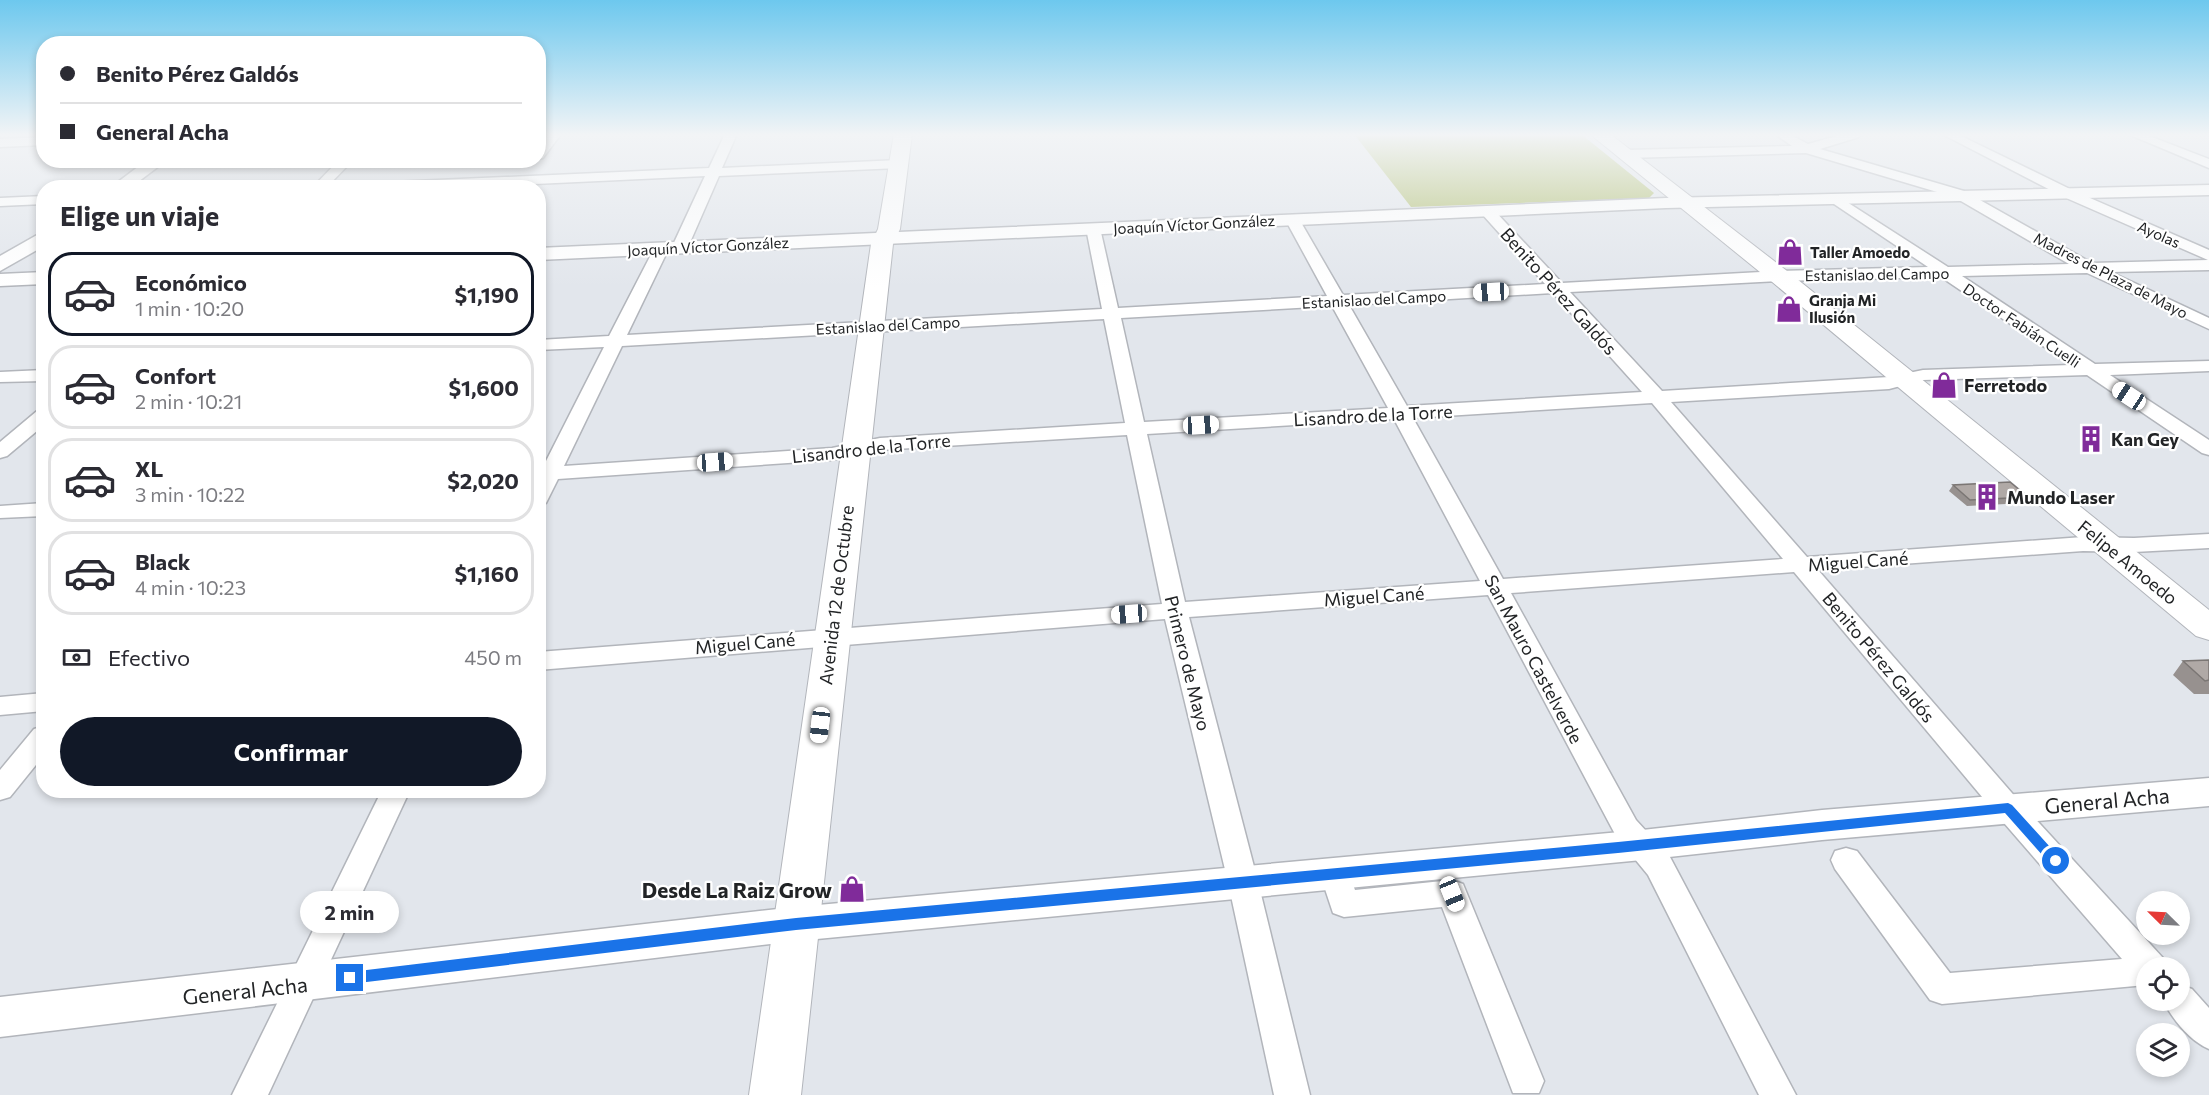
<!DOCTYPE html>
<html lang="es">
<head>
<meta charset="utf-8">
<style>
	body { margin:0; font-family:Commissioner,sans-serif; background:#f2f2f3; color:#2b2b33; height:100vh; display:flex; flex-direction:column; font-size:22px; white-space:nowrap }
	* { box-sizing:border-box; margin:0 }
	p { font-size:20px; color:#7c7c81 }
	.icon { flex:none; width:33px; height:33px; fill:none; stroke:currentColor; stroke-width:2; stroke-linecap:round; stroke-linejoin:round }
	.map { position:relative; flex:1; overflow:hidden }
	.sheet { position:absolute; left:36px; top:180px; width:510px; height:618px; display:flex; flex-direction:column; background:#fff; border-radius:24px; box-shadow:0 3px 9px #0003 }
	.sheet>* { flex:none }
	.top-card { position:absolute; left:36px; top:36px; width:510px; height:132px; border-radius:24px; box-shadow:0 3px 9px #0003; display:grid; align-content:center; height:132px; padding:0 24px; background:#fff }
	.needle { width:39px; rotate:294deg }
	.buttons { position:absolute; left:2136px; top:891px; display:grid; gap:12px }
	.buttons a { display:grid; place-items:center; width:54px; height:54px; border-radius:50%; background:#fff; box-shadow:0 3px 9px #0003; font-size:30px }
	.end { position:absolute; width:27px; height:27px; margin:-14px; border:8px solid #1a73e8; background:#fff; box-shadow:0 0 0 3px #fff }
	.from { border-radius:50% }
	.bubble { position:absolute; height:42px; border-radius:21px; background:#fff; box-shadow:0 3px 9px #0003; font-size:20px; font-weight:700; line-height:42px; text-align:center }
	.car { position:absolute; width:18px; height:36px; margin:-18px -9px; border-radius:8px; box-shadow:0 0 4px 2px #0007; background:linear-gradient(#fff 24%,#345 0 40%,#fff 0 76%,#345 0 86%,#fff 0) }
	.top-card b { display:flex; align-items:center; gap:21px; height:57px; font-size:22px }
	.top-card b+b { border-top:2px solid #e1e1e2 }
	.top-card i { width:15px; height:15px; background:#2b2b33 }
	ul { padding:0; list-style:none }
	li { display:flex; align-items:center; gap:18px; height:84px; margin:0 12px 9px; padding:0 12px; border:3px solid #e1e1e2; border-radius:24px }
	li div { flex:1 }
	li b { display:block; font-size:22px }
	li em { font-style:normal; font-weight:700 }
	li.on { border-color:#111827 }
	li>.icon { width:54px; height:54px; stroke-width:1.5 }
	h2 { padding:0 24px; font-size:27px; line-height:72px }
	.pay { display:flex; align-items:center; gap:15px; height:66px; padding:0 24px; font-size:22px }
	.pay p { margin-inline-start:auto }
	.cta { display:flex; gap:12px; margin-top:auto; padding:12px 24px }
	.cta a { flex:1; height:69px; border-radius:36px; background:#111827; color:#fff; font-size:24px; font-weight:700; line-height:69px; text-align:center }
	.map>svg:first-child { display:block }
	.green { fill:#b1bf72 }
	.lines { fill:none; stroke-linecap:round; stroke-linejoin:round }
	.minor-casing { stroke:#b2b5bb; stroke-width:3 }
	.tertiary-casing { stroke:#b2b5bb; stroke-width:3 }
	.secondary-casing { stroke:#b2b5bb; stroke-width:2 }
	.minor { fill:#fff; fill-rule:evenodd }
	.tertiary { fill:#fff; fill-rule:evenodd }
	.secondary { fill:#fff; fill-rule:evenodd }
	.wall { fill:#97918f }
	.building { fill:#b0a9a6; stroke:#7b7674; stroke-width:1.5 }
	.route { fill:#1a73e8 }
	.labels { text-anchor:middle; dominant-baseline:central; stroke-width:4.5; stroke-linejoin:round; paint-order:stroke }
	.far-street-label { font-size:15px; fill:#222426; stroke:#fff }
	.far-poi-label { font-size:15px; font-weight:bold; fill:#222426; stroke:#fff; text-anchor:start }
	.street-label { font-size:18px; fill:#222426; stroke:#fff }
	.poi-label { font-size:18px; font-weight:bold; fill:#222426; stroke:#fff; text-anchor:start }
	.near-street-label { font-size:21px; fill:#222426; stroke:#fff }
	.near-poi-label { font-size:21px; font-weight:bold; fill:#222426; stroke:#fff; text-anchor:end }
</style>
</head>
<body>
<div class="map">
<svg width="2209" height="1095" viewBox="0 0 2209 1095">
	<rect width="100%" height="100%" fill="#e2e6ec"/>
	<path class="green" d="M1354,134H1581L1654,193L1649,198L1411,207Z"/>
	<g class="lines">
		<defs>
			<path id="minor" d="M549,134H561L543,158L538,159V146Z
				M725,134H737L722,168L899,160L906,164L899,168L719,176L688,247L680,252L672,247L705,176L452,188H341L347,184L709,168Z
				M1775,134H1789L1808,144L1844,134H1861L1859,137L1820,149L1964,191L2092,263L2208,260L2064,197L1942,134H1957L2074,191L2209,250V270L2111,272L2209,318V329L2087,273L1962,276L2095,364L2209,361V371L2110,375L2209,440V455L2202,453L2087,375L1923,380L1889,389L1671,402L1807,557L2083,537L2134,538L2209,534V548L2134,552L2083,551L1818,570L2018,800L2163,958L2167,968H2146V985L1942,1004L1930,1000L1835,869L1831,860L1835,851L1846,848L1857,851L1950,973L2122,959L1998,816L1794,572L1511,593L1636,820L1670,857L1796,1095H1759L1648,875L1616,836L1488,595L1189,617L1258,882L1310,1095H1274L1228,882L1165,619L538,670V652L1162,604L1127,435L880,450L832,460L558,479L546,503L538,504V468L543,467L604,347L538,350V340L609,336L656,245L661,243L669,248L627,335L1102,309L1086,228L1093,224L1100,228L1118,308L1327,296L1285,219L1292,215L1299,219L1343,295L1545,284L1482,214V208H1492L1562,283L1779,271L1928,267L1831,202V196L1836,195L1948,267L2069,264L1954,197L1806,153L1626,158L1620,154L1626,150L1792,146ZM1941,277L2071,365L1923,370L1889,377L1662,391L1570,292L1779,281ZM1553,293L1642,392L1407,406L1349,305ZM1332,306L1388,408L1144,422L1121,318ZM1104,319L1125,423L880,438L832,448L564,466L622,346ZM1652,403L1783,559L1503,579L1413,418ZM1394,419L1480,581L1185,602L1147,434Z
				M2128,134H2144L2209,159V168Z
				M44,137V145L0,147V139Z
				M339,160H353L326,188H312Z
				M44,196V204L0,206V198Z
				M44,370V381L0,382V372Z
				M44,409V425L7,456L0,458V442L37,411Z
				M44,503V516L0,518V506Z
				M44,693V711L0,715V697Z
				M44,726V755L10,797L0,800V770L34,729Z
				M382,790H410L268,1095H232Z
				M1335,862L1346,865L1355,890L1452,880L1463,884L1544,1081L1539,1093H1513L1442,907L1344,917L1333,913L1320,874L1324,865Z
				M2180,985L2192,989L2209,1008V1049C2190,1041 2172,1019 2163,1000H2180Z"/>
			<path id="tertiary" d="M147,160H167L130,188H110Z
				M2209,185V195L1666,208L538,260V248L1666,198Z
				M44,231V246L0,271V256Z
				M44,272V284L0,286V274Z
				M2209,778V806L1822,840L1642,860L796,941L0,1037V997L796,907L1642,830L1822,810Z"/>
			<path id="secondary" d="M894,134H912L900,229L893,244L801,1095H749L871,244L878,229Z
				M1590,134H1610L1787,271L2209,610V640L2196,636L1771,281Z"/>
		</defs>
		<use href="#minor" class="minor-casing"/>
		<use href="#tertiary" class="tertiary-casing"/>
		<use href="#secondary" class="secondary-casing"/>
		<use href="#minor" class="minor"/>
		<use href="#tertiary" class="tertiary"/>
		<use href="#secondary" class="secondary"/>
	</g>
	<path class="wall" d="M1953,485L2028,497L2025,503L1967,506L1949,491Z
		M2209,660V694H2194L2173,675L2183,661Z"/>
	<path class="building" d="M2010,482L2028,497L1970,500L1953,485Z
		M2209,660V680L2205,681L2183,661Z"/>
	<linearGradient id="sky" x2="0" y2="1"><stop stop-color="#6dc8ee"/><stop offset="0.47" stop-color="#f2f4f6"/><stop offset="1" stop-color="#f2f4f6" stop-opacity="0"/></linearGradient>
	<rect width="2209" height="287" fill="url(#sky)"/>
	<path class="route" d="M2008,803L2012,805L2060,858V865H2051L2005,813L1618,853L796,930L350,984L343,978L350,972L796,918L1618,842Z"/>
	<defs>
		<symbol id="shop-bare" viewBox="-9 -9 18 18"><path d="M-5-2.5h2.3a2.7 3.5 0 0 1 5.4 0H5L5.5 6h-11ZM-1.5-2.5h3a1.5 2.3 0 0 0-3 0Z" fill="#802b9a" stroke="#fff" stroke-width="2.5" paint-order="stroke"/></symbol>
		<symbol id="building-bare" viewBox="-9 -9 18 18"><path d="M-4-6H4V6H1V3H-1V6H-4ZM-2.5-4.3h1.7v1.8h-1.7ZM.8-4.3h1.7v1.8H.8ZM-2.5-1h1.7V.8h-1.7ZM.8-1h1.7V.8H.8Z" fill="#802b9a" stroke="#fff" stroke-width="2.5" paint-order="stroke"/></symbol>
	</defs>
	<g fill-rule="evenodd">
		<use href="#shop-bare" x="1771" y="233" width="38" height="38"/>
		<use href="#shop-bare" x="1770" y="290" width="38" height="38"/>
		<use href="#shop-bare" x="1925" y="366" width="38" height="38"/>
		<use href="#building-bare" x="2072" y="420" width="38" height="38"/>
		<use href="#building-bare" x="1968" y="478" width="38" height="38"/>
		<use href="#shop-bare" x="833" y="870" width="38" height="38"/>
	</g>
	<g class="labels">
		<g class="far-street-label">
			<text transform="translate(1194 224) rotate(-3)">Joaquín Víctor González</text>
			<text transform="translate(2159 234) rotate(24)">Ayolas</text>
			<text transform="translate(708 246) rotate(-3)">Joaquín Víctor González</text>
			<text transform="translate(1877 274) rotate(-1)">Estanislao del Campo</text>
			<text transform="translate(2111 275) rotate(27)">Madres de Plaza de Mayo</text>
			<text transform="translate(1374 299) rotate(-3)">Estanislao del Campo</text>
			<text transform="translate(888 325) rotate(-3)">Estanislao del Campo</text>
			<text transform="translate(2022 325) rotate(34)">Doctor Fabián Cuelli</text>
		</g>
		<g class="far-poi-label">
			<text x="1810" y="252">Taller Amoedo</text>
			<text x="1809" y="300">Granja Mi<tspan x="1809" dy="17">Ilusión</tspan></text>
		</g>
		<g class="street-label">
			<text transform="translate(1559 291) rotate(48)">Benito Pérez Galdós</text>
			<text transform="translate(1373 415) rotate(-3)">Lisandro de la Torre</text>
			<text transform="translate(871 448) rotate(-6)">Lisandro de la Torre</text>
			<text transform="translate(1858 561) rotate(-4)">Miguel Cané</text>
			<text transform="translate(2128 562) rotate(39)">Felipe Amoedo</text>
			<text transform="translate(836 595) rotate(-83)">Avenida 12 de Octubre</text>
			<text transform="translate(1374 596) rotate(-4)">Miguel Cané</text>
			<text transform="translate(745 643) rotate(-5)">Miguel Cané</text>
			<text transform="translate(1879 657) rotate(50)">Benito Pérez Galdós</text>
			<text transform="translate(1534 659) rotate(62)">San Mauro Castelverde</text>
			<text transform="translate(1188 663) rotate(76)">Primero de Mayo</text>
		</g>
		<g class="poi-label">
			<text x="1964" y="385">Ferretodo</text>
			<text x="2111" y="439">Kan Gey</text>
			<text x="2007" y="497">Mundo Laser</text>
		</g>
		<g class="near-street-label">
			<text transform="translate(2107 800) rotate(-5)">General Acha</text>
			<text transform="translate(245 990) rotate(-6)">General Acha</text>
		</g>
		<g class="near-poi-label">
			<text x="832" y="889">Desde La Raiz Grow</text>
		</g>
	</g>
</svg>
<div class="buttons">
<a><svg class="needle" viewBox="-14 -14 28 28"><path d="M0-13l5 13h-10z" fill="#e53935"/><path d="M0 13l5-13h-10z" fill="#7c7c81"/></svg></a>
<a><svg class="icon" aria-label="locate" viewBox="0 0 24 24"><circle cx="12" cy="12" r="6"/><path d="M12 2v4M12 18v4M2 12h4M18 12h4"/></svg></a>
<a><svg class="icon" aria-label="layers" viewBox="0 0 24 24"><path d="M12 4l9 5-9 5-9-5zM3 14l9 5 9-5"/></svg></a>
</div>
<i class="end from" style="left:2056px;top:861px"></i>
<i class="end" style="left:350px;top:978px"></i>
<div class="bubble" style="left:300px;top:891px;width:99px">2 min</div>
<i class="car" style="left:1491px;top:292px;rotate:267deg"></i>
<i class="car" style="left:2129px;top:396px;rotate:303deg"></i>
<i class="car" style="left:1201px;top:425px;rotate:87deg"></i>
<i class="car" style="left:715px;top:462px;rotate:86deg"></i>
<i class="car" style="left:1129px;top:614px;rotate:266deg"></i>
<i class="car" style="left:820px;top:725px;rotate:187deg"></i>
<i class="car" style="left:1452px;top:894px;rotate:158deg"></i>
<div class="top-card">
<b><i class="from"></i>Benito Pérez Galdós</b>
<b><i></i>General Acha</b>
</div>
<section class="sheet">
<h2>Elige un viaje</h2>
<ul>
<li class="on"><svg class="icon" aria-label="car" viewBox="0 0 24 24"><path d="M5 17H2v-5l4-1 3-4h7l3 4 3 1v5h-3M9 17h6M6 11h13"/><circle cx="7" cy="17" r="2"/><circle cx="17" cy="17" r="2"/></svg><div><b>Económico</b><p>1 min · 10:20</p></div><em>$1,190</em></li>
<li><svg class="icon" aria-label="car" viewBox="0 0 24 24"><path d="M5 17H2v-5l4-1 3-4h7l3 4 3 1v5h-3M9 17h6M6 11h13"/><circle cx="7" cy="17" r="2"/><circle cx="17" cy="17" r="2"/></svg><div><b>Confort</b><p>2 min · 10:21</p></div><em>$1,600</em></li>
<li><svg class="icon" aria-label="car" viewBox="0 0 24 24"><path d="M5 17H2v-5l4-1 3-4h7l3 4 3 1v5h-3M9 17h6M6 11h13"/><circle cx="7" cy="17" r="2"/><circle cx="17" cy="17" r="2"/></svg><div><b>XL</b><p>3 min · 10:22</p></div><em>$2,020</em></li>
<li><svg class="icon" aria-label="car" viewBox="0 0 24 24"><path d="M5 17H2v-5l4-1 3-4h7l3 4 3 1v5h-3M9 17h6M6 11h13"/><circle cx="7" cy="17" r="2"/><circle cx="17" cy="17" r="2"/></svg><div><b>Black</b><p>4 min · 10:23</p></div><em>$1,160</em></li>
</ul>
<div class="pay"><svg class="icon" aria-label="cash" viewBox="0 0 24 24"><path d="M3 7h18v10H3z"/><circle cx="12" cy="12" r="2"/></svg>Efectivo<p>450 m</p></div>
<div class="cta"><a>Confirmar</a></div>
</section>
</div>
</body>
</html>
